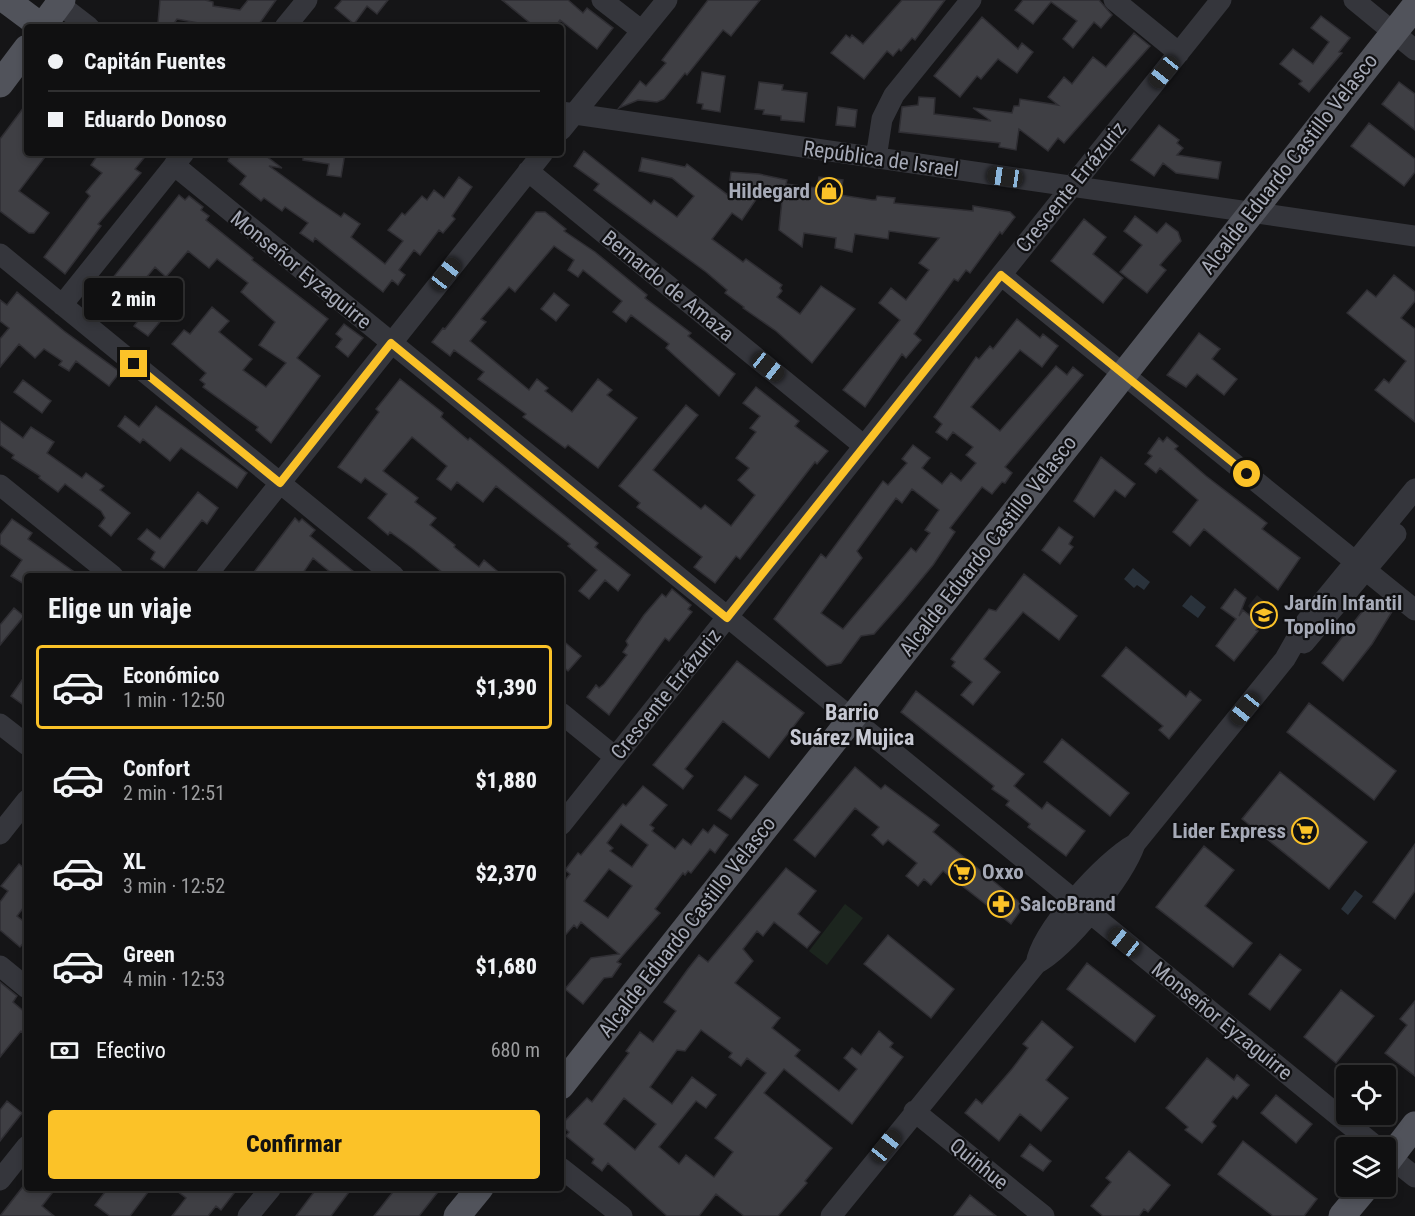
<!DOCTYPE html>
<html lang="es">
<head>
<meta charset="utf-8">
<style>
	body { margin:0; font-family:"Roboto Condensed",sans-serif; background:#19191a; color:#f1f3f6; height:100vh; display:flex; flex-direction:column; font-size:22px; white-space:nowrap }
	* { box-sizing:border-box; margin:0 }
	p { font-size:20px; color:#9c9d9f }
	.icon { flex:none; width:33px; height:33px; fill:none; stroke:currentColor; stroke-width:2; stroke-linecap:round; stroke-linejoin:round }
	.map { position:relative; flex:1; overflow:hidden }
	.sheet { position:absolute; left:24px; top:573px; width:540px; height:618px; display:flex; flex-direction:column; background:#101011; border-radius:6px; box-shadow:0 3px 9px #0003,0 0 0 2px #303031 }
	.sheet>* { flex:none }
	.top-card { position:absolute; left:24px; top:24px; width:540px; height:132px; border-radius:6px; box-shadow:0 3px 9px #0003,0 0 0 2px #303031; display:grid; align-content:center; height:132px; padding:0 24px; background:#101011 }
	.controls { position:absolute; left:1336px; top:1065px; display:grid; gap:12px }
	.controls a { display:grid; place-items:center; width:60px; height:60px; border-radius:6px; background:#101011; box-shadow:0 3px 9px #0003,0 0 0 2px #303031; font-size:30px }
	.end { position:absolute; width:27px; height:27px; margin:-14px; border:8px solid #fbc228; background:#111; box-shadow:0 0 0 3px #111 }
	.from { border-radius:50% }
	.bubble { position:absolute; height:42px; border-radius:6px; background:#101011; box-shadow:0 3px 9px #0003,0 0 0 2px #303031; font-size:20px; font-weight:800; line-height:42px; text-align:center }
	.car { position:absolute; width:18px; height:36px; margin:-18px -9px; border-radius:8px; box-shadow:0 0 4px 2px #0007; background:linear-gradient(#222 24%,#8ab4d8 0 40%,#222 0 76%,#8ab4d8 0 86%,#222 0) }
	.top-card b { display:flex; align-items:center; gap:21px; height:57px; font-size:22px }
	.top-card b+b { border-top:2px solid #303031 }
	.top-card i { width:15px; height:15px; background:#f1f3f6 }
	ul { padding:0; list-style:none }
	li { display:flex; align-items:center; gap:18px; height:84px; margin:0 12px 9px; padding:0 12px; border:3px solid transparent; border-radius:6px }
	li div { flex:1 }
	li b { display:block; font-size:22px }
	li em { font-style:normal; font-weight:800 }
	li.selected { border-color:#fbc228 }
	li>.icon { width:54px; height:54px; stroke-width:1.5 }
	h2 { padding:0 24px; font-size:27px; line-height:72px }
	.pay { display:flex; align-items:center; gap:15px; height:66px; padding:0 24px; font-size:22px }
	.pay p { margin-inline-start:auto }
	.cta { display:flex; gap:12px; margin-top:auto; padding:12px 24px }
	.cta a { flex:1; height:69px; border-radius:6px; background:#fbc228; color:#111; font-size:24px; font-weight:800; line-height:69px; text-align:center }
	.map>svg:first-child { display:block }
	.built { fill:#212124 }
	.green { fill:#1c251e }
	.water { fill:#2a323b }
	.building { fill:#3f3f44; stroke:#2f2e33; stroke-width:1.5; fill-rule:evenodd }
	.lines { fill:none; stroke-linecap:round; stroke-linejoin:round }
	.minor { stroke:#35363c; stroke-width:21 }
	.major { stroke:#51535b; stroke-width:27 }
	.route { stroke:#fbc228; stroke-width:8 }
	.labels { text-anchor:middle; dominant-baseline:central; stroke-width:4.5; stroke-linejoin:round; paint-order:stroke }
	.street-label { font-size:21px; fill:#a6aab7; stroke:#101012 }
	.poi-label { font-size:21px; font-weight:bold; fill:#a6aab7; stroke:#101012; text-anchor:start }
	.neighbourhood-label { font-size:22px; font-weight:bold; fill:#c7c9d3; stroke:#101012 }
</style>
</head>
<body>
<div class="map">
<svg width="1415" height="1216" viewBox="0 0 1415 1216">
	<rect width="100%" height="100%" fill="#151517"/>
	<path class="built" d="M1257,595L1274,609L1260,624L1248,614L1251,610L1248,606Z"/>
	<path class="green" d="M845,904L863,918L827,965L809,951Z"/>
	<path class="water" d="M1133,568L1150,582L1144,590L1137,585L1134,588L1124,579Z
		M1191,595L1206,607L1198,618L1182,606Z
		M1355,890L1363,896L1348,915L1341,909Z"/>
	<path class="building" d="M160,0H205L213,2V6L240,10L248,0H276L257,27H220L177,19L173,25L158,23Z
		M342,0H388L377,14L367,6L354,24L335,8Z
		M502,0H568L583,13L587,8L613,28L597,49L560,20L555,27H535Z
		M708,0H760L731,36L723,30L687,75L685,73L664,99L657,102L638,100L619,108L640,81L646,86L666,63L662,60Z
		M902,0H945L915,40L912,38L901,51L899,49L893,56L887,51L864,79L831,53L846,35L850,38L852,35L863,44Z
		M1023,0H1099L1112,15L1101,28L1094,22L1073,48L1063,39L1077,21L1051,2L1033,24L1015,10Z
		M1321,16L1350,38L1339,52L1342,53L1309,92L1299,84L1302,81L1280,64L1293,49L1313,64L1329,42L1311,28Z
		M982,17L1018,49L1022,43L1033,52L1017,73L998,59L981,79L977,76L960,97L934,76Z
		M1134,33L1150,46L1064,143L1058,138L1048,151L1019,129L1016,150L999,147L1000,143L899,132L902,107L918,105L919,97L935,98L934,114L991,121L973,108L1012,113L1014,106H1019L1020,99L1058,105L1048,97L1064,77L1072,84L1093,57L1106,67Z
		M702,72L725,76L720,112L702,109L703,104L697,103Z
		M759,82L783,85L782,90L807,93L804,122L781,120V116L763,114L764,110L755,109Z
		M1399,82L1415,94V130L1382,104Z
		M27,103V153H48L19,191L49,213L34,233H29L0,211V139Z
		M838,107L857,110L855,127L836,125Z
		M1369,123L1415,159V172L1404,186L1351,146Z
		M1159,125L1179,140L1177,143L1183,148L1177,155L1221,162L1218,179L1176,173L1163,163L1154,176L1131,160Z
		M584,151L651,204L654,200L677,217L694,196L672,178L639,171L642,158L685,167L687,164L728,195L731,172L759,174L787,180L786,184L817,188L819,177L843,180L840,195L872,200H876L877,196L895,198L894,203L973,211V206L1010,212L1015,217L1002,234L1000,232L970,273L966,270L958,281L954,279L914,334L921,340L906,358L902,354L865,407L843,390L900,320L879,303L891,288L906,300L929,270L919,263L939,238L889,231L888,239L855,234L852,252L835,248L836,238L804,233L802,247L779,230L782,200L759,195L742,220L732,213L712,239L743,262L746,259L782,285L780,288L782,291L777,297L800,314L821,286L855,309L812,363L776,331L743,308L744,307L725,293L727,290L706,272L594,190L599,184L574,166Z
		M99,153H148L135,169L141,173L98,224L101,226L65,274L44,257L90,196L86,192L102,173L91,165Z
		M231,153H262L282,168L269,166L316,200L341,217L344,213L360,224L351,237L385,264L403,241L388,230L402,213L405,215L422,196L427,200L434,190L444,198L459,177L472,187L452,216L455,219L443,233L439,230L420,255L414,250L399,270L405,275L398,285L392,280L383,292L315,238L313,242L300,233L308,223L285,207L282,211L264,198L261,201L240,184L246,176L228,161Z
		M303,153H345L341,177L327,175L329,164L303,160Z
		M179,195L185,200L189,196L203,207L201,210L209,216L206,220L253,258L252,260L328,319L297,358L320,376L271,443L256,430L258,427L203,387L205,384L200,380L206,373L172,344L184,330L190,334L212,307L229,321L219,332L252,359L243,370L266,387L286,363L259,345L275,322L241,292L248,283L217,259L209,268L188,251L166,277L155,267L136,290L147,299L144,303L163,318L148,336L134,326L137,322L108,297L102,305L93,297L110,277L112,279Z
		M536,212H545L566,229L564,231L595,252L647,295L645,298L691,333L688,336L735,374L719,396L666,348L669,344L631,315L626,322L613,312L622,301L583,270L578,277L568,270L574,260L554,246L515,292L509,287L481,319L486,322L470,341L529,390L537,379L548,388L545,391L572,412L598,379L612,390L607,395L637,418L598,468L568,445L565,448L523,417L526,414L478,379L484,372L454,350L450,356L432,342L443,328L445,329Z
		M1135,216L1157,233L1166,223L1178,232L1181,241L1160,265L1166,270L1147,293L1120,272L1142,245L1124,231Z
		M1084,219L1106,237L1093,254L1123,278L1103,303L1051,261Z
		M1394,275L1415,292V301L1401,318L1415,329V422L1375,390L1384,379L1389,383L1406,361L1347,313L1367,290L1376,297Z
		M17,292L64,331L120,372L109,386L76,361L69,371L59,365L62,361L44,349L35,358L19,344L0,367V339L9,328L0,321V300L7,305Z
		M554,293L569,305L556,321L541,309Z
		M1017,319L1040,338L1043,334L1058,346L1042,367L1020,350L971,407L1000,431L1056,366L1067,375L1073,367L1083,375L1005,467L1012,473L1005,483L1002,482L992,494L982,487L950,528L955,532L933,565L904,600L874,634L861,636L841,663L827,666L774,619L821,554L826,558L883,481L888,485L907,463L902,459L913,445L930,458L922,468L942,484L951,473L961,481L976,463L966,455L973,447L953,432L947,440L936,432L942,424L934,417L976,357L979,359L990,346L993,349ZM912,489L939,510L925,530L930,533L916,552L911,548L843,629L821,613L862,558L857,551L896,498L902,503Z
		M344,324L363,338L348,357L336,347L342,339L336,334Z
		M1199,333L1220,349L1212,359L1237,379L1224,395L1197,374L1186,387L1167,375Z
		M400,379L443,413L441,417L468,440L470,438L598,543L595,547L630,575L618,591L605,580L589,599L579,591L597,570L568,546L570,544L496,486L483,502L457,482L451,490L437,479L447,466L412,437L383,471L418,498L415,502L436,518L430,525L455,545L454,547L479,567L484,560L503,576H447L412,548L390,532L388,535L368,518L387,494L365,478L361,483L338,467L379,412L376,409Z
		M23,380L51,401L42,413L14,392Z
		M756,387L799,421L795,426L828,451L817,464L815,462L740,559L736,556L715,583L694,567L702,557L637,507L640,503L619,486L686,405L698,415L653,470L701,509L705,505L731,526L755,495L738,480L749,468L736,458L756,432L750,428L760,416L743,403Z
		M156,406L247,473L237,488L181,448L170,461L143,439L140,443L118,426L125,416L139,427Z
		M0,421L23,438L31,427L54,442L47,453L82,478L86,473L104,486L100,490L130,513L111,536L99,526L105,518L101,511L65,484L58,492L39,478L40,476L12,458L14,455L0,445Z
		M1167,437L1178,446L1175,449L1206,476L1267,523L1262,529L1300,558L1278,590L1204,529L1190,546L1173,532L1198,500L1160,468L1156,473L1145,464L1152,456L1148,453L1159,438L1163,442Z
		M1101,457L1135,484L1125,497L1115,490L1094,517L1074,501Z
		M198,492L218,508L207,524L202,520L164,568L151,559L155,552L138,539L147,529L160,539Z
		M295,518L299,522L302,519L315,530L310,536L359,576H335L313,558L301,576H251Z
		M12,519L32,533L28,539L80,576H27V586L11,576L22,560L0,544V535Z
		M1059,527L1073,537L1069,544L1073,547L1060,564L1042,550Z
		M1024,574L1077,616L1059,640L1023,612L984,659L1000,672L973,705L961,695L972,682L952,666L955,662L951,659L989,609L996,611Z
		M672,589L691,605L688,609L692,612L669,641L665,638L609,715L587,697L596,685L599,688L604,684L627,655L623,652L628,645L626,641L644,615L662,594L666,597Z
		M1235,589L1246,598L1239,616L1243,610L1260,624L1256,630L1258,631L1234,661L1216,646L1236,619L1221,608Z
		M1372,599H1378L1393,610L1372,644L1343,681L1322,663Z
		M14,608L24,616L0,645V625Z
		M561,639L581,656L568,671L561,665Z
		M1126,647L1186,697L1190,691L1201,700L1169,739L1159,730L1163,726L1102,676Z
		M737,661L804,713L769,758L723,721L685,769L693,776L683,789L653,765Z
		M27,673V696L22,704L11,696Z
		M916,691L1024,774L1014,786L1042,809L1047,802L1085,831L1066,856L1028,827L1030,824L1006,805L1009,801L992,789L994,786L901,712Z
		M1309,703L1396,771L1374,800L1287,732Z
		M1062,739L1129,793L1110,816L1044,762Z
		M855,767L881,789L885,785L939,825L933,832L1024,906L1011,924L943,871L931,885L924,879L918,886L906,876L917,863L888,840L883,845L872,835L879,827L855,808L815,857L794,840Z
		M1280,772L1367,842L1329,889L1242,819Z
		M745,776L758,785L731,819L718,810Z
		M643,786L667,805L650,825L654,828L652,831L675,849L683,839L691,845L703,829L708,833L714,825L728,835L715,853L710,849L691,873L688,871L685,875L683,873L655,909L660,913L617,962L621,964L612,977L604,978L583,1004L565,989L591,958L619,954L581,922L577,928L574,925L561,940V885L570,874L565,870L578,853L581,855L623,804L626,806ZM621,824L648,845L632,867L610,851L613,848L607,843ZM609,869L632,886L608,918L584,901Z
		M1415,844V891L1395,919L1373,902Z
		M1204,846L1234,870L1205,906L1252,943L1233,967L1156,907Z
		M19,864L27,870V903L17,916L27,924V939L20,947L0,930V902L8,891L1,886Z
		M786,868L816,891L798,914L820,932L807,948L774,922L763,936L757,931L743,949L753,961L735,983L780,1018L772,1028L800,1050L795,1056L839,1091L857,1069L844,1058L852,1048L861,1055L879,1031L893,1043L890,1047L903,1057L852,1124L784,1069L764,1093L832,1148L805,1181L807,1183L778,1216H744L716,1194L699,1216H667L608,1163L602,1171L592,1163L594,1159L566,1136L569,1132L561,1125L587,1098L592,1102L629,1053L626,1051L640,1032L653,1042L676,1011L664,1002L688,969L699,955L708,962ZM701,1030L732,1053L729,1057L741,1066L747,1058L766,1073L715,1138L733,1152L714,1177L686,1155L679,1164L659,1147L696,1101L706,1108L716,1095L692,1077L672,1104L650,1087L677,1050L685,1051ZM624,1098L656,1124L635,1150L604,1124Z
		M888,935L954,989L931,1018L864,964Z
		M1280,954L1301,970L1270,1010L1249,994Z
		M1087,963L1155,1016L1135,1042L1067,989Z
		M0,982L17,996L13,1002L27,1014V1037L21,1031L0,1057Z
		M1341,990L1374,1016L1336,1063L1304,1037Z
		M1415,1001V1076L1385,1053L1407,1025L1400,1019Z
		M1042,1021L1073,1047L1046,1080L1068,1098L1041,1131L1020,1114L999,1141L965,1113L976,1099L982,1104L1012,1069L1028,1048L1023,1044Z
		M1207,1058L1234,1080L1237,1075L1249,1085L1237,1099L1233,1096L1212,1122L1216,1126L1202,1143L1185,1130L1188,1127L1166,1108Z
		M1276,1095L1312,1124L1296,1143L1261,1113Z
		M7,1101L22,1113L0,1141V1110Z
		M1243,1141L1317,1199L1304,1216H1273L1218,1174Z
		M1030,1144L1051,1161L1043,1171L1021,1156Z
		M1129,1151L1170,1185L1148,1212L1144,1209L1139,1216H1103L1091,1206L1111,1182L1106,1178Z
		M25,1184L27,1188H56L42,1206L54,1216H0Z
		M108,1188H151L130,1216H110L95,1205Z
		M173,1188H238L221,1210L216,1206L208,1216H172L186,1198Z
		M317,1188H352L331,1216H296Z
		M396,1188H441L419,1216H374Z
		M970,1195L996,1216H954Z"/>
	<g class="lines">
		<path class="minor" d="M602,0L642,31
			M1114,0L1179,53
			M1354,0L1415,50
			M59,4L89,27
			M285,27L307,0
			M561,112L1415,236
			M561,130L667,0
			M876,158L882,119L894,95L971,0
			M174,165L1378,1148
			M528,171L864,446
			M0,254L394,576
			M1001,275L1415,610
			M62,305L184,153
			M0,485L113,576
			M206,576L543,153
			M1304,643L1396,534
			M561,713L615,757
			M0,724L27,745
			M561,825L1221,0
			M0,834L27,800
			M1036,964C1041,931 1105,860 1135,844
			M0,966L27,988
			M914,1111L1044,1216
			M1386,1154L1415,1177
			M561,1168L622,1216
			M0,1180L27,1146
			M248,1216L271,1188
			M831,1216L1036,964C1067,947 1123,878 1135,844L1285,659L1306,622L1415,489"/>
		<path class="major" d="M6,0L42,27
			M42,27L62,0
			M0,84L27,48
			M561,1086L1415,6
			M1386,1163L1415,1125
			M457,1216L480,1188
			M1342,1216L1367,1186"/>
	</g>
	<g class="lines">
		<path class="route" d="M134,364L280,483L391,343L727,618L1001,275L1247,474"/>
	</g>
	<defs>
		<symbol id="shop-ring" viewBox="-11 -11 22 22"><circle r="9.5" fill="#101012" stroke="#fbc228" stroke-width="1.5"/><path d="M-5-2.5h2.3a2.7 3.5 0 0 1 5.4 0H5L5.5 6h-11ZM-1.5-2.5h3a1.5 2.3 0 0 0-3 0Z" fill="#fbc228"/></symbol>
		<symbol id="school-ring" viewBox="-11 -11 22 22"><circle r="9.5" fill="#101012" stroke="#fbc228" stroke-width="1.5"/><path d="M0-5L7-2L0 1L-7-2ZM-4 1L0 2.5L4 1V4Q0 6-4 4Z" fill="#fbc228"/></symbol>
		<symbol id="supermarket-ring" viewBox="-11 -11 22 22"><circle r="9.5" fill="#101012" stroke="#fbc228" stroke-width="1.5"/><path d="M-6-5.5h2.5l.6 2H6L4.5 2H-2.5L-4.4-4H-6ZM-1.5 3.2a1.3 1.3 0 1 0 .1 0ZM3 3.2a1.3 1.3 0 1 0 .1 0Z" fill="#fbc228"/></symbol>
		<symbol id="pharmacy-ring" viewBox="-11 -11 22 22"><circle r="9.5" fill="#101012" stroke="#fbc228" stroke-width="1.5"/><path d="M-2-6h4v4h4v4h-4v4h-4v-4h-4v-4h4Z" fill="#fbc228"/></symbol>
	</defs>
	<g fill-rule="evenodd">
		<use href="#shop-ring" x="814" y="176" width="30" height="30"/>
		<use href="#school-ring" x="1249" y="600" width="30" height="30"/>
		<use href="#supermarket-ring" x="1290" y="816" width="30" height="30"/>
		<use href="#supermarket-ring" x="947" y="857" width="30" height="30"/>
		<use href="#pharmacy-ring" x="986" y="889" width="30" height="30"/>
	</g>
	<g class="labels">
		<g class="street-label">
			<text transform="translate(881 159) rotate(8)">República de Israel</text>
			<text transform="translate(1289 164) rotate(-52)">Alcalde Eduardo Castillo Velasco</text>
			<text transform="translate(1071 187) rotate(-51)">Crescente Errázuriz</text>
			<text transform="translate(301 270) rotate(39)">Monseñor Eyzaguirre</text>
			<text transform="translate(668 286) rotate(39)">Bernardo de Amaza</text>
			<text transform="translate(988 546) rotate(-52)">Alcalde Eduardo Castillo Velasco</text>
			<text transform="translate(666 694) rotate(-51)">Crescente Errázuriz</text>
			<text transform="translate(687 927) rotate(-52)">Alcalde Eduardo Castillo Velasco</text>
			<text transform="translate(1222 1021) rotate(39)">Monseñor Eyzaguirre</text>
			<text transform="translate(979 1164) rotate(39)">Quinhue</text>
		</g>
		<g class="poi-label">
			<text x="810" y="191" text-anchor="end">Hildegard</text>
			<text x="1284" y="603">Jardín Infantil<tspan x="1284" dy="24">Topolino</tspan></text>
			<text x="1286" y="831" text-anchor="end">Lider Express</text>
			<text x="982" y="872">Oxxo</text>
			<text x="1020" y="904">SalcoBrand</text>
		</g>
		<g class="neighbourhood-label">
			<text x="852" y="712">Barrio<tspan x="852" dy="25">Suárez Mujica</tspan></text>
		</g>
	</g>
</svg>
<div class="controls">
<a><svg class="icon" aria-label="locate" viewBox="0 0 24 24"><circle cx="12" cy="12" r="6"/><path d="M12 2v4M12 18v4M2 12h4M18 12h4"/></svg></a>
<a><svg class="icon" aria-label="layers" viewBox="0 0 24 24"><path d="M12 4l9 5-9 5-9-5zM3 14l9 5 9-5"/></svg></a>
</div>
<i class="end from" style="left:1247px;top:474px"></i>
<i class="end" style="left:134px;top:364px"></i>
<div class="bubble" style="left:84px;top:278px;width:99px">2 min</div>
<i class="car" style="left:1164px;top:72px;rotate:219deg"></i>
<i class="car" style="left:1005px;top:177px;rotate:278deg"></i>
<i class="car" style="left:446px;top:274px;rotate:38deg"></i>
<i class="car" style="left:768px;top:367px;rotate:129deg"></i>
<i class="car" style="left:1245px;top:709px;rotate:219deg"></i>
<i class="car" style="left:1124px;top:942px;rotate:309deg"></i>
<i class="car" style="left:886px;top:1146px;rotate:39deg"></i>
<div class="top-card">
<b><i class="from"></i>Capitán Fuentes</b>
<b><i></i>Eduardo Donoso</b>
</div>
<section class="sheet">
<h2>Elige un viaje</h2>
<ul>
<li class="selected"><svg class="icon" aria-label="car" viewBox="0 0 24 24"><path d="M5 17H2v-5l4-1 3-4h7l3 4 3 1v5h-3M9 17h6M6 11h13"/><circle cx="7" cy="17" r="2"/><circle cx="17" cy="17" r="2"/></svg><div><b>Económico</b><p>1 min · 12:50</p></div><em>$1,390</em></li>
<li><svg class="icon" aria-label="car" viewBox="0 0 24 24"><path d="M5 17H2v-5l4-1 3-4h7l3 4 3 1v5h-3M9 17h6M6 11h13"/><circle cx="7" cy="17" r="2"/><circle cx="17" cy="17" r="2"/></svg><div><b>Confort</b><p>2 min · 12:51</p></div><em>$1,880</em></li>
<li><svg class="icon" aria-label="car" viewBox="0 0 24 24"><path d="M5 17H2v-5l4-1 3-4h7l3 4 3 1v5h-3M9 17h6M6 11h13"/><circle cx="7" cy="17" r="2"/><circle cx="17" cy="17" r="2"/></svg><div><b>XL</b><p>3 min · 12:52</p></div><em>$2,370</em></li>
<li><svg class="icon" aria-label="car" viewBox="0 0 24 24"><path d="M5 17H2v-5l4-1 3-4h7l3 4 3 1v5h-3M9 17h6M6 11h13"/><circle cx="7" cy="17" r="2"/><circle cx="17" cy="17" r="2"/></svg><div><b>Green</b><p>4 min · 12:53</p></div><em>$1,680</em></li>
</ul>
<div class="pay"><svg class="icon" aria-label="cash" viewBox="0 0 24 24"><path d="M3 7h18v10H3z"/><circle cx="12" cy="12" r="2"/></svg>Efectivo<p>680 m</p></div>
<div class="cta"><a>Confirmar</a></div>
</section>
</div>
</body>
</html>
